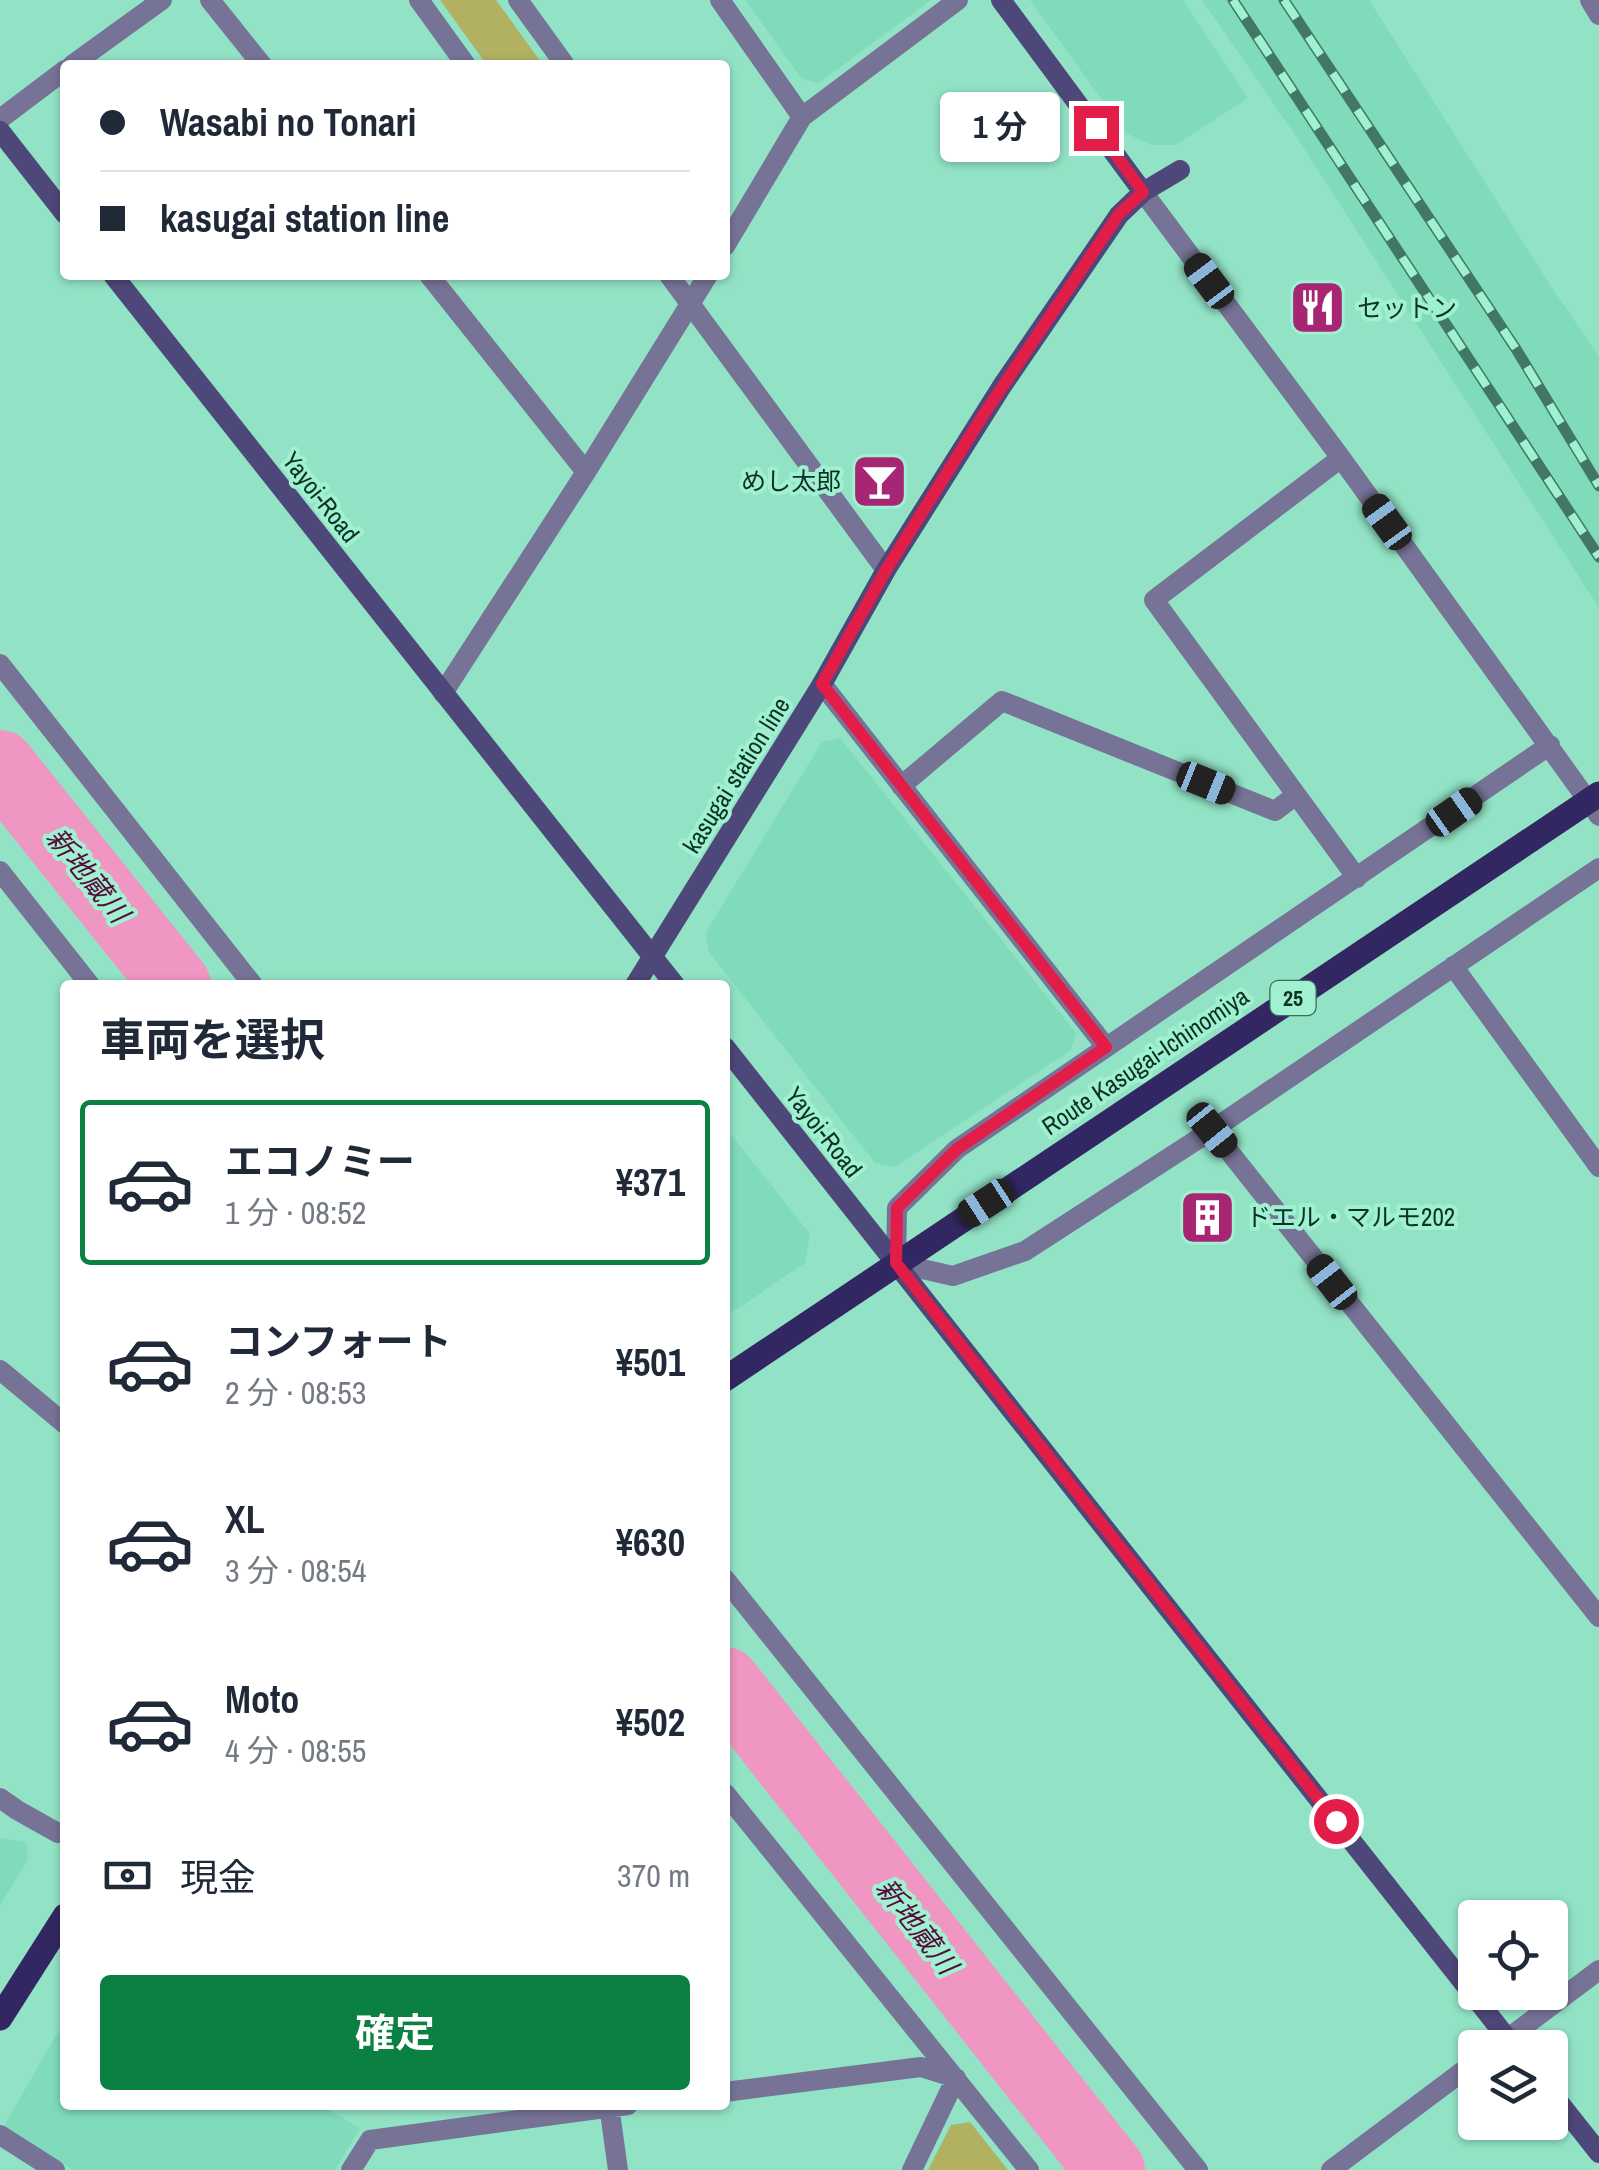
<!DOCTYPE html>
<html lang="ja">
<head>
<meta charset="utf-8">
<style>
	body { margin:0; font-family:"Archivo Narrow","Noto Sans JP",sans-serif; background:#f6f6f7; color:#1f2937; height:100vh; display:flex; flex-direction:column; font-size:38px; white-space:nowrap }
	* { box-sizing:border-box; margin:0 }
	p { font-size:32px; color:#747a83 }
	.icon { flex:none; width:55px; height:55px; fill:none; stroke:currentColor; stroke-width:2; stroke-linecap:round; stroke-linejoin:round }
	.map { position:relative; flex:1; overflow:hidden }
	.panel { position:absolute; left:60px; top:980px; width:670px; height:1130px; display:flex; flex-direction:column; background:#fff; border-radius:10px; box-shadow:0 2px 8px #0004 }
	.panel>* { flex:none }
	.hud { position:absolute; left:60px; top:60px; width:670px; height:220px; border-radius:10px; box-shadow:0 2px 8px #0004; display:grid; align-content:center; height:220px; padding:0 40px; background:#fff }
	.tools { position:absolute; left:1458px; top:1900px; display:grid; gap:20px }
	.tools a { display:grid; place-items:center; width:110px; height:110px; border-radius:10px; background:#fff; box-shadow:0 2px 8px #0004; font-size:50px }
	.end { position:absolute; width:45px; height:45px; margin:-22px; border:12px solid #e11d48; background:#fff; box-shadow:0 0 0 5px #fff }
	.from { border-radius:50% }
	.bubble { position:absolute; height:70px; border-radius:10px; background:#fff; box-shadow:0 2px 8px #0004; font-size:32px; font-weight:700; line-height:70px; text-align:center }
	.car { position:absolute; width:30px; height:60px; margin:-30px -15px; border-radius:12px; box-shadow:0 0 8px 2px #0007; background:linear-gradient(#222 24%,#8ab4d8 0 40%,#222 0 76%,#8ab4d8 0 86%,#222 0) }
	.hud b { display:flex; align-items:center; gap:35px; height:95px; font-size:38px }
	.hud b+b { border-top:2px solid #e0e1e3 }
	.hud i { width:25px; height:25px; background:#1f2937 }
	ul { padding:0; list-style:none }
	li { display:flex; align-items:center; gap:30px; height:165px; margin:0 20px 15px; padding:0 20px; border:5px solid transparent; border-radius:10px }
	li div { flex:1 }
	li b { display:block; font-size:38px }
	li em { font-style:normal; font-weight:700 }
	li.active { border-color:#0b8043 }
	li>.icon { width:90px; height:90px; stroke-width:1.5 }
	h2 { padding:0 40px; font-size:45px; line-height:120px }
	.pay { display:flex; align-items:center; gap:25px; height:110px; padding:0 40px; font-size:38px }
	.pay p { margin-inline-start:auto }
	.button { display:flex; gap:20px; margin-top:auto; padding:20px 40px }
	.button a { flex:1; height:115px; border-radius:10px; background:#0b8043; color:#fff; font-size:40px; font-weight:700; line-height:115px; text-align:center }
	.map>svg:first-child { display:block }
	.built { fill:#7fdbba }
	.green { fill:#b1b161 }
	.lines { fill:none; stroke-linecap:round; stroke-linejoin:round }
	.river { stroke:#ef96c3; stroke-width:70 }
	.street { stroke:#767397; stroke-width:20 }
	.secondary { stroke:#4e4779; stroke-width:20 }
	.primary { stroke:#332763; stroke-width:25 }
	.rail-casing { stroke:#417764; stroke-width:11 }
	.rail { stroke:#9ff1d2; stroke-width:8; stroke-dasharray:22; stroke-linecap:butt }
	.route { stroke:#e11d48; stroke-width:12 }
	.labels { text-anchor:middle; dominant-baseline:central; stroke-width:8; stroke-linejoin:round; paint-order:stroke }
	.shield { fill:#9ff1d2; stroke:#396b59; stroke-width:2.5 }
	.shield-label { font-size:22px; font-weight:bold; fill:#0d3125 }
	.poi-label { font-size:25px; fill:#0d3125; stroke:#9ff1d2; text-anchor:start }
	.street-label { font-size:25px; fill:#0d3125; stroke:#9ff1d2 }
	.water-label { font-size:28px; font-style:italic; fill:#590a3b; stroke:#9ff1d2 }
</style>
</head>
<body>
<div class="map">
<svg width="1599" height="2170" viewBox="0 0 1599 2170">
	<rect width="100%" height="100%" fill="#92e3c5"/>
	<path class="built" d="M745,0H931L819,83L802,79Z
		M1030,0H1183L1248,98L1176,145H1151L1126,133Z
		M1202,0H1369L1552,288L1599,356V608L1296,136Z
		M840,738L1076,1033L1071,1050L895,1167L875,1163L708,951L706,932L822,742Z
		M725,1127L810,1234L805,1263L725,1317Z
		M0,1838L26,1842L28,1860L0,1905Z
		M65,2020V2105H321L360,2128L335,2170H73L4,2126Z"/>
	<path class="green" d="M440,0H496L543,65H487Z
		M970,2122L1008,2170H928L951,2125Z"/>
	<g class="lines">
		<path class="river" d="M0,765L176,985
			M725,1682L1110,2170"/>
		<path class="street" d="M210,0L262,65
			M419,0L466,65
			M518,0L565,65
			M720,0L802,117
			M1590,0L1599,15
			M72,65L162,0
			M0,119L65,70
			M1143,192L1341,458L1599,816
			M725,246L802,117L958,0
			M429,275L586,472
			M669,275L886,570
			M1341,458L1154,600L1357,878
			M0,664L253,985
			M822,684L1106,1047
			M443,693L586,472L708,275
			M1550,745L957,1149L897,1208L896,1263L953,1276L1025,1251L1212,1130L1599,868
			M901,786L1002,701L1275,811L1296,795
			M0,871L90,985
			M1453,966L1599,1167
			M1212,1130L1599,1617
			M0,1370L65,1424
			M725,1579L1198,2170
			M725,1793L1029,2170
			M0,1798L17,1810L58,1833H65
			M1495,2048L1599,1970
			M725,2092L921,2067L956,2078L912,2170
			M609,2105L618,2170
			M0,2135L55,2170
			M351,2170L370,2140L628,2105
			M1331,2170L1475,2062"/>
		<path class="secondary" d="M1001,0L1143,192
			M0,131L65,214
			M113,275L675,985
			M635,985L822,684L886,570L1002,386L1119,215L1143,192L1180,170
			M725,1047L1515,2048
			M1550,2091L1599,2153"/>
		<path class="primary" d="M725,1379L1599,794
			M0,2018L65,1916"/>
		<defs>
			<path id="rail" d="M1233,0L1599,557
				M1284,0L1516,349L1599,486"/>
		</defs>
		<use href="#rail" class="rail-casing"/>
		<use href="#rail" class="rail"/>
	</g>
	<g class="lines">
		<path class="route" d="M1096,128L1143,192L1119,214L982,417L886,570L822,684L1106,1047L957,1149L897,1208L896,1263L1336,1821"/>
	</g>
	<defs>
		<symbol id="restaurant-square" viewBox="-11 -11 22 22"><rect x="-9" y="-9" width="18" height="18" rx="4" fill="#a72674" stroke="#9ff1d2"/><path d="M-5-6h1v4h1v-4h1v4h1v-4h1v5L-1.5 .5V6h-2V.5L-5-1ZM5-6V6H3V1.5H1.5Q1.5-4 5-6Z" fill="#fff"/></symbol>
		<symbol id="bar-square" viewBox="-11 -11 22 22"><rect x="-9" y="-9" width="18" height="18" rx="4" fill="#a72674" stroke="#9ff1d2"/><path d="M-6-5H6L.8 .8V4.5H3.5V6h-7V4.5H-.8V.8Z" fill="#fff"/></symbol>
		<symbol id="building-square" viewBox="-11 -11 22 22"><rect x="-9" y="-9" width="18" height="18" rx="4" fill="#a72674" stroke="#9ff1d2"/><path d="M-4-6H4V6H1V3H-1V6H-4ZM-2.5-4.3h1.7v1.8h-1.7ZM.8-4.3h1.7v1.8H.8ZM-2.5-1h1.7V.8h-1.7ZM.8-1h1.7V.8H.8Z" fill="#fff"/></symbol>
	</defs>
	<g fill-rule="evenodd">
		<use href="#restaurant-square" x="1286" y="276" width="63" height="63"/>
		<use href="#bar-square" x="848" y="450" width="63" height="63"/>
		<use href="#building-square" x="1176" y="1186" width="63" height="63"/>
	</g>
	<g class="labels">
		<rect class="shield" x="1270.5" y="981" width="45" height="34" rx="8"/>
		<g class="shield-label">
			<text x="1293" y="998">25</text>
		</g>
		<g class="poi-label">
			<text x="1357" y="308">セットン</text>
			<text x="841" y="481" text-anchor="end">めし太郎</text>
			<text x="1246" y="1217">ドエル・マルモ202</text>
		</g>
		<g class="street-label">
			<text transform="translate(321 497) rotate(52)">Yayoi-Road</text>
			<text transform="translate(736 775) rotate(-58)">kasugai station line</text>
			<text transform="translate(1145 1061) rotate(-34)">Route Kasugai-Ichinomiya</text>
			<text transform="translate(824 1132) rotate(52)">Yayoi-Road</text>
		</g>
		<g class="water-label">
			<text transform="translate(88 875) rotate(51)">新地蔵川</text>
			<text transform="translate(917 1926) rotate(52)">新地蔵川</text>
		</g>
	</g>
</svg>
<div class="tools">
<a><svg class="icon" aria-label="locate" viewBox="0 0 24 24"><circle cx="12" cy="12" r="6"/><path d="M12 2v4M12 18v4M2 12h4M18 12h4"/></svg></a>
<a><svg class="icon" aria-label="layers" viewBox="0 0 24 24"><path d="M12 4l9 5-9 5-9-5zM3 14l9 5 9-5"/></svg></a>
</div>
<i class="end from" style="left:1336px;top:1821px"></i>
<i class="end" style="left:1096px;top:128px"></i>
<div class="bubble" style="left:940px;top:92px;width:120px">1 分</div>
<i class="car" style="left:1209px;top:281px;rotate:323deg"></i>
<i class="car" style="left:1387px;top:522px;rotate:324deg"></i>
<i class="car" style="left:1206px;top:783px;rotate:112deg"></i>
<i class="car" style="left:1454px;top:812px;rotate:55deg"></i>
<i class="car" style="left:1212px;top:1130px;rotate:141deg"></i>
<i class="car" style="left:986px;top:1203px;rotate:237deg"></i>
<i class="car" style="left:1332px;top:1282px;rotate:322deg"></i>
<div class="hud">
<b><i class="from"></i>Wasabi no Tonari</b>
<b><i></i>kasugai station line</b>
</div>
<section class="panel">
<h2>車両を選択</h2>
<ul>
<li class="active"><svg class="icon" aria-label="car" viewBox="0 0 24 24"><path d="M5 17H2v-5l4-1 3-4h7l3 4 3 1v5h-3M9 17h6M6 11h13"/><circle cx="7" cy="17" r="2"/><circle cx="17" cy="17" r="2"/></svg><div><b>エコノミー</b><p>1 分 · 08:52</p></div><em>¥371</em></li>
<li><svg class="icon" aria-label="car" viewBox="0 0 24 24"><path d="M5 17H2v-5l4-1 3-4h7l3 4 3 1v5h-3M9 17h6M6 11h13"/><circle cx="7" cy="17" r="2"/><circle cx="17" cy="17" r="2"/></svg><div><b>コンフォート</b><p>2 分 · 08:53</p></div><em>¥501</em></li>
<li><svg class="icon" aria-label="car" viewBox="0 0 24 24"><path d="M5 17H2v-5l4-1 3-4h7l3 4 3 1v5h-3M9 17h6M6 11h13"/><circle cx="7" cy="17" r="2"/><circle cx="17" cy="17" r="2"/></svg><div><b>XL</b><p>3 分 · 08:54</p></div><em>¥630</em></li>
<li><svg class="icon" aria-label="car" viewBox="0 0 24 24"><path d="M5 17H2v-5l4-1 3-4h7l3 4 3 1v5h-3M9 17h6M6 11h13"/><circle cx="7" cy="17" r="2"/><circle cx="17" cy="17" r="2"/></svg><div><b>Moto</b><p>4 分 · 08:55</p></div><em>¥502</em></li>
</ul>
<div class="pay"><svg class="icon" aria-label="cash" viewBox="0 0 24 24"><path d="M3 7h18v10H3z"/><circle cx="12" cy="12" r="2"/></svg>現金<p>370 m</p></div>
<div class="button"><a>確定</a></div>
</section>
</div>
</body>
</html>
